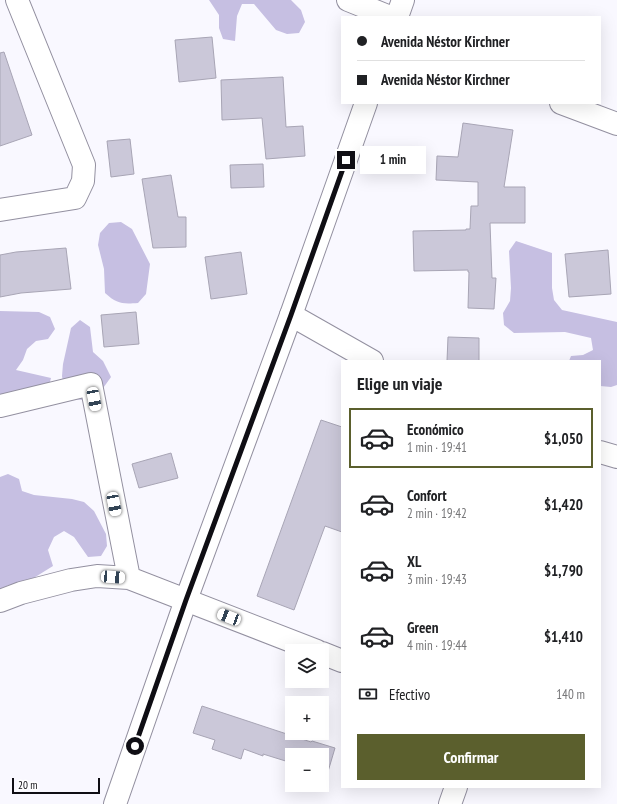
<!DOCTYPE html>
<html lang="es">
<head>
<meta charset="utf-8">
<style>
	body { margin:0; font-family:"PT Sans Narrow",sans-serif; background:#f2f2f2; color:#202124; height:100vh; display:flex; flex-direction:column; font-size:15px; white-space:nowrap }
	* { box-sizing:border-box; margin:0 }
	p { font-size:13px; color:#757577 }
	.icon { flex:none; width:22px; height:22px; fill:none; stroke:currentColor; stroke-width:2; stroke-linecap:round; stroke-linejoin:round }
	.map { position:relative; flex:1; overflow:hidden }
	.drawer { position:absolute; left:341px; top:360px; width:260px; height:428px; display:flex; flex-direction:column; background:#fff; border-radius:0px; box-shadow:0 4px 16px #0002 }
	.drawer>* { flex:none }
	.guide { position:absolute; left:341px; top:16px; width:260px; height:88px; border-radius:0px; box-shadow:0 4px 16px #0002; display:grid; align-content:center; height:88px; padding:0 16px; background:#fff }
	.buttons { position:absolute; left:285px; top:644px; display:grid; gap:8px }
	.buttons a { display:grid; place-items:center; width:44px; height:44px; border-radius:0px; background:#fff; box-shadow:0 4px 16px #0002; font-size:20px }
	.scale { position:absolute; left:12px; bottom:10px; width:88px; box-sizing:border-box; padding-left:4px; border:2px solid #0f0e14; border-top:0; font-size:11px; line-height:14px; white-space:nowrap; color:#0f0e14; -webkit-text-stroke:3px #fff; paint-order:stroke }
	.end { position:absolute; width:18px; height:18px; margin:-9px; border:5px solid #0f0e14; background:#fff; box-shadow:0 0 0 2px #fff }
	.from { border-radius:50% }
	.bubble { position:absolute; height:28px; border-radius:0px; background:#fff; box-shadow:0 4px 16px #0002; font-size:13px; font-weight:700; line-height:28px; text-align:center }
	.car { position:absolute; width:12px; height:24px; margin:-12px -6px; border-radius:5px; box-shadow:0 0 3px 1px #0007; background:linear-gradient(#fff 24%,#345 0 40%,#fff 0 76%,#345 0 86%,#fff 0) }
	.guide b { display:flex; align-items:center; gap:14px; height:38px; font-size:15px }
	.guide b+b { border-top:1px solid #e0e0e0 }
	.guide i { width:10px; height:10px; background:#202124 }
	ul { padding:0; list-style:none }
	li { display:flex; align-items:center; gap:12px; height:60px; margin:0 8px 6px; padding:0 8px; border:2px solid transparent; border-radius:0px }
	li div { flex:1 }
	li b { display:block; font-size:15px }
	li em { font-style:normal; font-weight:700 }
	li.selected { border-color:#5b5f2d }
	li>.icon { width:36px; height:36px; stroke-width:1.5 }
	h2 { padding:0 16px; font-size:18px; line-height:48px }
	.pay { display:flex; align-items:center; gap:10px; height:44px; padding:0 16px; font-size:15px }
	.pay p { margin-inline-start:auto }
	.button { display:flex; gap:8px; margin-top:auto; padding:8px 16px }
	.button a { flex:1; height:46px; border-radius:0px; background:#5b5f2d; color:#fff; font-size:16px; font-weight:700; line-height:46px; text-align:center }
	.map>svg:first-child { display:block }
	.forest { fill:#c6bfe2 }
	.building { fill:#cbc8d9; stroke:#a8a5b5 }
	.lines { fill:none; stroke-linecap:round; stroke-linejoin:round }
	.minor-casing { stroke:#9390a0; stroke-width:24 }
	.secondary-casing { stroke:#9390a0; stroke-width:24 }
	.minor { stroke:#fff; stroke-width:22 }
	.secondary { stroke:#fff; stroke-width:22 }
	.route { stroke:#0f0e14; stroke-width:5 }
</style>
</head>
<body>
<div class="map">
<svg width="617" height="804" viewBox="0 0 617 804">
	<rect width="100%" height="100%" fill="#f9f8ff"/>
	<path class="forest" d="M209,0H291L301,10L305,22L299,33L287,34L276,30L254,4H242L237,16L235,41L223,39L219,28V15Z
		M121,222L132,229L150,264L146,294L138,303C122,304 117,304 105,293L104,269L98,245L100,233L109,223Z
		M516,241L552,253V288L554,300L562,310L617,322V385L611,387L600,386V361H569L571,356L583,355L593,350L591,338L565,332L514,333L504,325L503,313L510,301L511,288L509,251Z
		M0,311L39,312L50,317L55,329L48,339L36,341L27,349L23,360L16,370L51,378L48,390L0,410Z
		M80,320L90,327L93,352L103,361L111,377C104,387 96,400 83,400C80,400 76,399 73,399L64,388L62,376L63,364L71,328Z
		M8,474L19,479L22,491L34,495L72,499L84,502L94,511L106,534L107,546L101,556L88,557L74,537L64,531L54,537L48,550L53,566L32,579L21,584L9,585L0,589V477Z"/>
	<path class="building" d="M212,37L216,78L179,82L175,40Z
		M4,52L32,135L0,146V53Z
		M283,77L286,127L303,126L305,156L266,159L262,118L222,120L221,80Z
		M463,123L513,130L504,187H525V223H490L492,278H496L494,309L468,308L469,272H468V270L414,271L413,231L466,230V229H470L471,206H478V182L436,180L437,156L458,157Z
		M130,139L134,174L111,177L107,141Z
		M263,164L264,187L231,188L230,165Z
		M171,175L178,217H186V247L153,248L142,179Z
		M66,248L71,289L21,293L0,297V255L16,252Z
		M608,250L611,294L569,297L565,254Z
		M241,252L247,294L211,299L205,257Z
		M136,312L139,344L104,347L101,315Z
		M448,337L479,338V361H447Z
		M321,420L342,427V532L325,526L294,610L257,596Z
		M171,453L178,478L139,488L132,464Z
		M202,706L311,742L312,741L335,748L327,775L322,773V755H292V763L263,754V756L244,749L241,759L212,749L215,740L193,733Z"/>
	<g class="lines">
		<defs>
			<path id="minor" d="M348,0L390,17
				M561,103L617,124
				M0,210L75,198L83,181L84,165L17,0
				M291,315L372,361
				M0,406L91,384L129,578
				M600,452L617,457
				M0,601L21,593L71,580L97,576L129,578L317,651
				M322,653L342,661
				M450,804L456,787"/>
			<path id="secondary" d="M397,17L403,0
				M115,804L186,600L291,315L366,103"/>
		</defs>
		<use href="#minor" class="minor-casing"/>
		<use href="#secondary" class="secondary-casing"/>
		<use href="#minor" class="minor"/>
		<use href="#secondary" class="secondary"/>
	</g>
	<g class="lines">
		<path class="route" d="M135,746L186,600L291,315L346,160"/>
	</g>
</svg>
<div class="buttons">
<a><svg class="icon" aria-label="layers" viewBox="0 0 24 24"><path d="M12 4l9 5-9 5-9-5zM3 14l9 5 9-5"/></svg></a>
<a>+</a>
<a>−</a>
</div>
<div class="scale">20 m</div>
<i class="end from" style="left:135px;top:746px"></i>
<i class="end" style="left:346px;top:160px"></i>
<div class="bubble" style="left:360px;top:146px;width:66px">1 min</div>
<i class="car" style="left:94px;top:399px;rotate:169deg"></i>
<i class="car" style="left:114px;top:504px;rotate:169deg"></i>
<i class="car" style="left:113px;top:577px;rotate:94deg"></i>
<i class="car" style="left:229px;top:617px;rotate:291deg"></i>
<div class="guide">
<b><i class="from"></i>Avenida Néstor Kirchner</b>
<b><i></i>Avenida Néstor Kirchner</b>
</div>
<section class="drawer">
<h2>Elige un viaje</h2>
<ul>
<li class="selected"><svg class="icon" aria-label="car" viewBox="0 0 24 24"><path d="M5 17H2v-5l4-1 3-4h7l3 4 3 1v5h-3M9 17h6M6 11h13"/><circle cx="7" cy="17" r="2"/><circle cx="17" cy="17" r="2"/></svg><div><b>Económico</b><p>1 min · 19:41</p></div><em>$1,050</em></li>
<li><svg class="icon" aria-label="car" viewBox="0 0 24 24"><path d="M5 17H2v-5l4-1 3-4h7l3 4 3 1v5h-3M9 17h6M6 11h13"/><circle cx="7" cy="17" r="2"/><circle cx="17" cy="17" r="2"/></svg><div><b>Confort</b><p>2 min · 19:42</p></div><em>$1,420</em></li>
<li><svg class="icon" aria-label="car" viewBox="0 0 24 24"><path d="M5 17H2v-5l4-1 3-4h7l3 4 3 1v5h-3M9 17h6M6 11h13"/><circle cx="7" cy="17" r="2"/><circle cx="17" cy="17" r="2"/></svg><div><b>XL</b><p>3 min · 19:43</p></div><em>$1,790</em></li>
<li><svg class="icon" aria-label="car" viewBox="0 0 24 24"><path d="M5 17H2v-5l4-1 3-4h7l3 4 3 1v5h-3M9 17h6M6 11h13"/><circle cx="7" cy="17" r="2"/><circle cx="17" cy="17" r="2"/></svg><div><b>Green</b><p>4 min · 19:44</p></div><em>$1,410</em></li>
</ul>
<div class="pay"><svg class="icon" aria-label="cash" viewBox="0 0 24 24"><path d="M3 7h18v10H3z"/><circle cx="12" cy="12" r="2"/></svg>Efectivo<p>140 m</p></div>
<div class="button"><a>Confirmar</a></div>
</section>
</div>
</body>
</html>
